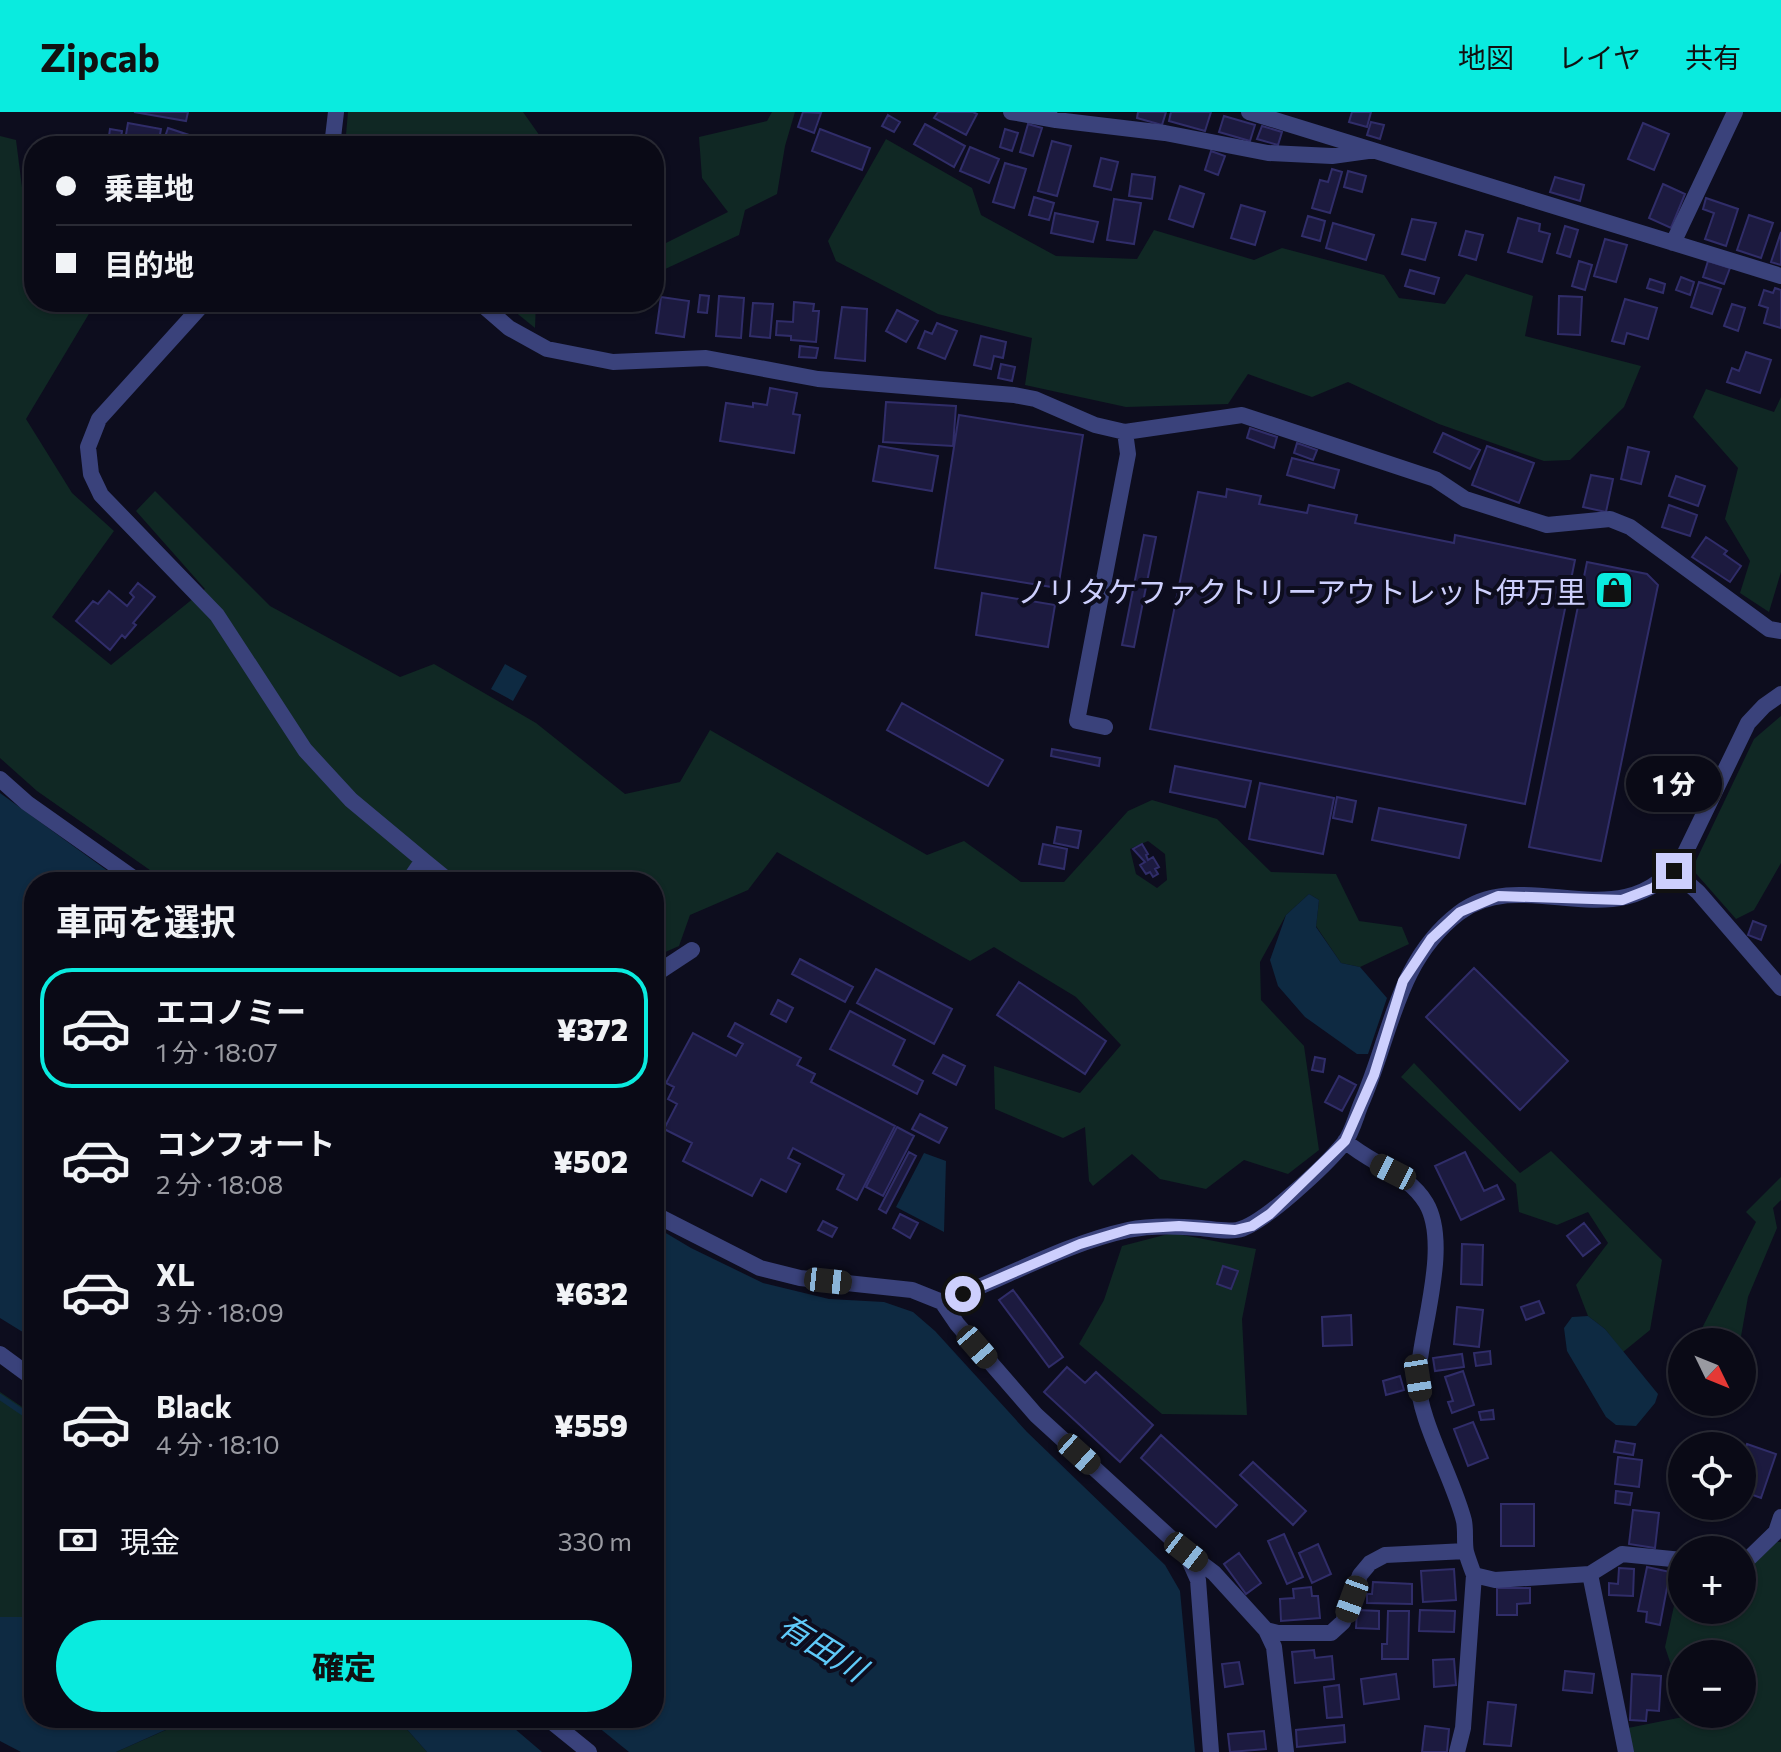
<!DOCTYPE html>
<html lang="ja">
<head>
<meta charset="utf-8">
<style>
	body { margin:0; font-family:Commissioner,"Noto Sans JP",sans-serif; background:#13131f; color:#f1f3f6; height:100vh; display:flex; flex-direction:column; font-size:30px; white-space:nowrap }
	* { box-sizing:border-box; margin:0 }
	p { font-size:26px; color:#999aa1 }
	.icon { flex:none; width:44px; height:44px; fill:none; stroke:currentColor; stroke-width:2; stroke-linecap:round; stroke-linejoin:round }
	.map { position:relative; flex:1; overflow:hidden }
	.panel { position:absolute; left:24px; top:760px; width:640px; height:856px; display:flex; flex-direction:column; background:#0a0a16; border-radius:32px; box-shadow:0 2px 6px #0004,0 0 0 2px #2a2b35 }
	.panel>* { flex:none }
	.top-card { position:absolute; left:24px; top:24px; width:640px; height:176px; border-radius:32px; box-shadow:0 2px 6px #0004,0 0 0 2px #2a2b35; display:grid; align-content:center; height:176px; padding:0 32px; background:#0a0a16 }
	.needle { width:52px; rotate:133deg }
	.controls { position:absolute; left:1668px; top:1216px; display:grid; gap:16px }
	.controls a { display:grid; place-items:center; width:88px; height:88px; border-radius:50%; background:#0a0a16; box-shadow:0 2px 6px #0004,0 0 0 2px #2a2b35; font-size:40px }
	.end { position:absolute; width:36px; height:36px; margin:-18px; border:10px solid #cdcffd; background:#111; box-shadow:0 0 0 4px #111 }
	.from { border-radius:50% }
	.bubble { position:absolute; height:56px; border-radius:28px; background:#0a0a16; box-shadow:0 2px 6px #0004,0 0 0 2px #2a2b35; font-size:26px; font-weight:800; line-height:56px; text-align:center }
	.car { position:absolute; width:24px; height:48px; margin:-24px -12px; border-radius:10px; box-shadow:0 0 6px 2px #0007; background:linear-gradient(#222 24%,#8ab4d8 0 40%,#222 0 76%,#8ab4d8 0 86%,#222 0) }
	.top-card b { display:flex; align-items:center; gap:28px; height:76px; font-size:30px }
	.top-card b+b { border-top:2px solid #2a2b35 }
	.top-card i { width:20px; height:20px; background:#f1f3f6 }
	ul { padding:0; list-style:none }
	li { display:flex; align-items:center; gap:24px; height:120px; margin:0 16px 12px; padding:0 16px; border:4px solid transparent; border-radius:32px }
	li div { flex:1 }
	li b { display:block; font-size:30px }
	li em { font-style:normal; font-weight:800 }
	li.active { border-color:#0aebdf }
	li>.icon { width:72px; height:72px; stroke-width:1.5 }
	h2 { padding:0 32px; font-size:36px; line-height:96px }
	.pay { display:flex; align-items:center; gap:20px; height:88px; padding:0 32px; font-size:30px }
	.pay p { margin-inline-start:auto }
	.button { display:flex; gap:16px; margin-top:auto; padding:16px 32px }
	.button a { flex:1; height:92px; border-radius:48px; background:#0aebdf; color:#111; font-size:32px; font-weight:800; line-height:92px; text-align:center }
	header { display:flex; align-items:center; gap:48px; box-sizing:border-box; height:112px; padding:0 40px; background:#0aebdf; color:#111 }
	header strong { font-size:38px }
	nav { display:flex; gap:44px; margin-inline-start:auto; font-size:28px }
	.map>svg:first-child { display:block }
	.green { fill:#102824; fill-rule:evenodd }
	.water { fill:#0e2a42 }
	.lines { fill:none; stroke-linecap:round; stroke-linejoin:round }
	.stream { stroke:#0e2a42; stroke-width:6 }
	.building { fill:#1c1a3f; stroke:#302d69; stroke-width:2 }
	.minor { stroke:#3a427b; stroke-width:16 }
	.route { stroke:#cdcffd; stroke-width:10 }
	.labels { text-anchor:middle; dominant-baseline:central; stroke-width:8; stroke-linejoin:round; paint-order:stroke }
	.poi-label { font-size:30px; fill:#cdcffd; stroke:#0d0d1e; text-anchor:end }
	.water-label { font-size:32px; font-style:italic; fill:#5fc9f8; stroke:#0d0d1e }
</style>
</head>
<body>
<header>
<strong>Zipcab</strong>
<nav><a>地図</a><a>レイヤ</a><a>共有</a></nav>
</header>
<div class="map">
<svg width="1781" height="1640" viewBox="0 0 1781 1640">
	<rect width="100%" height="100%" fill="#0d0d1e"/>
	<path class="green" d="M348,0H523L547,34H345Z
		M772,0H795L785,34L777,82L745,98L739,123L663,158L654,137L728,100L702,66L699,25L767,9Z
		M0,24L16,28L29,130L34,134V190H96L26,307L72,381L114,419L52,505L111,553L205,477L136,399L155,379L270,494L400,565L434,552L536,611L625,682L680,670L710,618L927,743L964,729L1021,770H1064L1128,699L1152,688L1217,707L1271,760L1336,762L1359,809L1402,815L1409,832L1360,855L1341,851L1316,814L1319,788L1309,782L1286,803L1260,850L1261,888L1304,934L1319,1038L1288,1062L1244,1048L1206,1077L1160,1067L1132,1042L1093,1074L1089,1069L1085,1015L1063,1026L995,997L994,954L1080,981L1121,933L1076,885L994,835L970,849L777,740L748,778L690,803L679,834L654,845V770H463L455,764L451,770H167L37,679L0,646ZM1148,729L1165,742L1167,768L1157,776L1136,762L1130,737Z
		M886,27L972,76L981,103L1056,144L1137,147L1154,118L1254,148L1282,136L1384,163L1399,186L1445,192L1466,162L1533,184L1525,224L1641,254L1624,295L1570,348L1544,349L1439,312L1348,270L1312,285L1248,262L1228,292L1126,295L1025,273L1032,226L938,202L836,149L828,129Z
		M503,190H536L535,216Z
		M1706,277L1774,300L1781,285V460L1769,500L1740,481L1750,449L1725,407L1738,356L1693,305Z
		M1781,604V751L1754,798L1736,807L1692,757L1754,627Z
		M1414,951L1520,1061L1551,1039L1662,1148L1650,1218L1623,1240L1605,1217L1588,1204L1576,1173L1608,1131L1588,1100L1557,1113L1519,1100L1516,1072L1401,965Z
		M1781,1065V1088L1773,1096L1777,1116L1748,1185L1740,1230H1700L1697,1226L1756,1110L1746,1100Z
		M1172,1121L1256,1137L1242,1207L1247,1303L1162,1302L1079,1232L1104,1188L1122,1134Z
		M0,1280L34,1303V1499L29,1505H0Z
		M1777,1430H1781V1640H1634L1628,1616L1688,1604V1602H1742V1542H1682V1586L1665,1535L1682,1457V1498H1742V1461Z
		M193,1606H397L427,1640H116Z"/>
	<path class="water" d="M505,552L527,564L513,589L491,577Z
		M0,681L123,770H34V1227L0,1206Z
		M1309,782L1319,788L1316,815L1341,851L1360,855L1387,886L1368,942H1357L1305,905L1278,874L1270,848L1286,803Z
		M924,1041L946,1049L944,1120L896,1095Z
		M654,1114L691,1136L763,1171L829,1187L884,1190L913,1200L935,1219L1027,1320L1165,1453L1180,1479L1195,1640H629L587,1606H654Z
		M1588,1204L1605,1217L1658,1282L1655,1291L1636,1314L1616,1313L1606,1305L1567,1239L1564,1216L1572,1205Z
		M34,1499V1606H192L116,1640H21L0,1629V1505H29Z
		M397,1606H502L542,1640H427Z"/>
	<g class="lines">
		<path class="stream" d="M0,1285L34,1308"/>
	</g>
	<path class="building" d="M134,0H188L186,9Z
		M803,0L821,1L814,21L798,15Z
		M938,0H973L977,2L966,23L934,6Z
		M1138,0H1166L1162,13L1137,6Z
		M1171,0H1211L1205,19L1169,9Z
		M1352,0H1371L1367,15L1349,10Z
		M888,3L900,10L894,20L882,14Z
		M1224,4L1255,13L1250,29L1219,20Z
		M1371,10L1384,13L1380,27L1367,23Z
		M128,11L161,17L158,34H124Z
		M1643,11L1669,22L1654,58L1628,47Z
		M925,12L965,34L954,55L914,32Z
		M1028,12L1042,16L1033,44L1020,40Z
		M1262,14L1282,20L1278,33L1257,27Z
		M168,16L192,24L189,34H162Z
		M110,17L122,19L120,33L108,31Z
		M820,17L870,36L862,58L812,39Z
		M1005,17L1018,21L1012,39L1000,35Z
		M1052,29L1071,34L1057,84L1038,79Z
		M970,35L999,47L989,71L960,59Z
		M1211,39L1225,44L1218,63L1205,58Z
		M1101,46L1118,50L1111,78L1094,74Z
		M1005,51L1026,57L1014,96L993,90Z
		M1332,57L1342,60L1330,101L1312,96L1320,68L1328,70Z
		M1348,59L1366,64L1362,80L1344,75Z
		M1132,62L1155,65L1152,87L1129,84Z
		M1555,65L1584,73L1580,89L1550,80Z
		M1663,72L1685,82L1671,116L1649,106Z
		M1180,74L1204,82L1193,115L1169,107Z
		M1034,85L1054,91L1049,108L1029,103Z
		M1706,86L1738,97L1726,134L1705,127L1714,101L1703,97Z
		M1114,87L1141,91L1134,132L1107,128Z
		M1241,93L1265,100L1255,133L1231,126Z
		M1055,101L1098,110L1093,130L1051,121Z
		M1749,103L1773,111L1761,146L1737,138Z
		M1308,104L1325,109L1320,129L1302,124Z
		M1518,106L1540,112L1539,119L1550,122L1542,150L1508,140Z
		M1412,107L1436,111L1425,148L1402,142Z
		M1333,111L1374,123L1366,148L1326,136Z
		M1565,114L1578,118L1570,145L1557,141Z
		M1466,119L1483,123L1476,148L1459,143Z
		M1781,120V153L1771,150Z
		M1605,127L1627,133L1616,170L1594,164Z
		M1579,149L1592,153L1585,178L1572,174Z
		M1708,149L1730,156L1724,172L1703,165Z
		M1410,158L1439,166L1434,182L1405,174Z
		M1681,165L1694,170L1690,183L1676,178Z
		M1650,167L1665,172L1663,181L1647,176Z
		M1699,170L1721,177L1712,202L1691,195Z
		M1775,176L1781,178V216L1764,211L1768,196L1759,193L1764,178L1773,181Z
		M700,183L709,184L707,201L698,200Z
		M719,184L744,186L741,226L716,224Z
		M1559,184L1582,185L1580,223L1558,222Z
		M661,185L689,189L684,225L656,221Z
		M1625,187L1657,196L1648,227L1627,221L1624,232L1612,229Z
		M794,190L814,192L813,199H819L816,230L791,228V224L776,223L777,209L793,210Z
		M753,191L773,192L770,226L750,224Z
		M1732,192L1745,196L1738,219L1724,214Z
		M842,195L867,197L865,249L835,246Z
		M897,198L918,209L906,230L886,219Z
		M937,211L957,219L945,247L918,236L925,219L932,222Z
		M981,224L1006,230L1003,246L994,244L991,257L974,253Z
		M800,234L818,236L816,246L799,245Z
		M1746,240L1771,248L1760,281L1727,270L1732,256L1739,259Z
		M1001,252L1015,255L1012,269L998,266Z
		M770,276L797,281L793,302L800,303L794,341L720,329L726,291L753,295V291L767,293Z
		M886,290L956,294L953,334L883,330Z
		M959,303L1083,323L1058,476L935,456Z
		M1250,316L1277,325L1274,336L1247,326Z
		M1443,321L1480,338L1470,357L1434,340Z
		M1297,331L1317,338L1313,348L1294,341Z
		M879,334L938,344L932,379L873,369Z
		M1487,334L1534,351L1519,391L1472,373Z
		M1628,335L1649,340L1641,372L1621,367Z
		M1292,346L1339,358L1334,376L1287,363Z
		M1591,363L1613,367L1606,400L1583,395Z
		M1676,364L1705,374L1698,394L1669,384Z
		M1227,377L1261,384L1259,392L1307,401L1309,393L1357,403L1355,411L1454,431L1455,423L1575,448L1525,692L1150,617L1198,380L1226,385Z
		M1669,393L1697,403L1690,424L1662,415Z
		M1144,423L1156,425L1134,535L1122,533Z
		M1706,425L1727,439L1724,442L1741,454L1730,470L1692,445Z
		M1587,450L1647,462L1658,473L1601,749L1529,735Z
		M138,471L155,485L133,511L136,513L125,526L122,523L110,538L76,509L93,489L98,492L109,479L127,494L134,485L130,481Z
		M982,481L1055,493L1048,535L976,523Z
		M902,591L1003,648L988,674L887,618Z
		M1052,637L1100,646L1099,654L1051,644Z
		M1175,654L1251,669L1245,695L1170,680Z
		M1260,671L1334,686L1323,742L1249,727Z
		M1337,685L1356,689L1352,710L1333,706Z
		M1379,696L1466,713L1459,746L1372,728Z
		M1057,715L1081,719L1078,736L1054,731Z
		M1043,732L1067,737L1064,757L1039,752Z
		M1142,732L1148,742L1146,743L1148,748L1153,745L1159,755L1155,757L1158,762L1153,765L1150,760L1146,762L1140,753L1145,750L1133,737Z
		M1753,809L1766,814L1761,828L1748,823Z
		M800,847L853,875L845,890L792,862Z
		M1474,856L1568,949L1520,998L1426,905Z
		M876,857L952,897L934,932L857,891Z
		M1019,870L1106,929L1085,962L997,903Z
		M778,888L793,896L786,910L771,902Z
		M850,899L905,928L893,953L923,969L917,982L830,937Z
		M735,911L801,946L797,953L815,962L811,970L895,1014L857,1088L837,1077L844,1063L793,1036L788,1046L800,1052L786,1080L761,1067L752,1084L683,1049L692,1031L664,1017L677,992L668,987L674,975L666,971L693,921L736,944L743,932L728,924Z
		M943,943L965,954L956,973L933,961Z
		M1315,945L1325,947L1323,960L1312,958Z
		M1339,964L1356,973L1342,999L1325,990Z
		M920,1002L947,1016L939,1031L912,1017Z
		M897,1015L914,1024L883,1084L866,1075Z
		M909,1040L916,1044L886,1101L879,1097Z
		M1465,1040L1484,1079L1497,1073L1504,1087L1461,1108L1435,1054Z
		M900,1102L918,1111L910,1126L893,1116Z
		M823,1109L837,1116L832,1125L818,1118Z
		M1584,1111L1600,1131L1583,1144L1567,1124Z
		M1462,1132L1483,1133L1482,1173L1461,1172Z
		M1223,1154L1238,1159L1231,1177L1217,1172Z
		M1013,1178L1063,1245L1049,1255L999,1188Z
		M1539,1189L1544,1201L1526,1208L1521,1195Z
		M1457,1195L1483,1198L1479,1235L1454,1232Z
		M1351,1203L1352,1233L1323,1234L1322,1205Z
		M1490,1239L1491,1252L1476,1254L1474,1241Z
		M1462,1242L1464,1255L1435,1259L1433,1246Z
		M1067,1255L1085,1271L1096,1260L1153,1313L1120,1350L1044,1280Z
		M1463,1259L1474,1293L1452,1301L1448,1290L1453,1289L1445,1265Z
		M1400,1264L1404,1278L1386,1283L1383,1269Z
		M1493,1298L1494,1307L1481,1308L1479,1300Z
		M1473,1310L1488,1346L1468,1354L1454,1317Z
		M1161,1323L1237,1393L1216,1415L1141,1346Z
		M1616,1329L1635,1332L1633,1343L1614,1340Z
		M1747,1332L1776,1342L1761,1386L1742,1379V1348Z
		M1618,1345L1642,1348L1639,1375L1615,1372Z
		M1253,1350L1306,1399L1293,1413L1240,1363Z
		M1616,1379L1632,1381L1630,1393L1615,1391Z
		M1501,1392H1534V1434H1501Z
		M1633,1398L1659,1401L1655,1436L1629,1432Z
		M1284,1422L1303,1465L1287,1472L1268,1429Z
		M1318,1432L1331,1462L1312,1471L1299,1441Z
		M1239,1441L1261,1471L1246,1482L1224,1452Z
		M1647,1455L1670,1460L1660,1513L1646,1510L1647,1500L1638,1499Z
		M1619,1456L1634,1457L1633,1484L1609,1483V1471L1618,1472Z
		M1454,1457L1456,1488L1423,1490L1421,1459Z
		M1373,1470L1412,1472V1492L1367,1491V1482H1372Z
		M1311,1475L1312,1484H1318L1320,1506L1281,1509L1280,1487L1294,1486L1293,1477Z
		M1497,1476H1530V1491L1517,1492V1503H1497Z
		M1357,1498L1379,1499V1517L1356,1516Z
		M1420,1498L1455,1499L1454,1520L1419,1519Z
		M1388,1499H1409L1408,1547H1382V1532H1387Z
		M1314,1538L1315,1546L1332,1544L1334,1567L1295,1571L1292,1540Z
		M1454,1547L1456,1573L1434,1575L1433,1548Z
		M1239,1550L1243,1572L1225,1575L1222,1552Z
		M1565,1559L1594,1562L1592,1581L1563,1578Z
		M1396,1562L1399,1587L1364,1592L1361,1567Z
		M1632,1562L1661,1564L1659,1599L1647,1598L1646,1609L1630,1608Z
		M1339,1573L1342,1605L1327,1606L1324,1575Z
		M1488,1590L1516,1593L1511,1634L1484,1632Z
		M1344,1613L1345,1630L1297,1635L1296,1618Z
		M1425,1614L1449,1617L1447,1640H1422Z
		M1264,1619L1266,1637L1230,1640L1228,1622Z"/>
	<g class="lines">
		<path class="minor" d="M1011,0L1056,8L1165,21L1268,41L1332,44L1368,39
			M1249,0L1781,164
			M332,34L336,0
			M1673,131L1735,0
			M205,190L99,307L88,335L91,362L101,383L217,503L305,638L351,688L423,748L408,770
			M479,190L509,216L547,237L613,250L706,246L818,267L1014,283L1035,287L1095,313L1125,320L1242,303L1435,367L1465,387L1547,413L1610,407L1630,415L1769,517L1781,519
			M1105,615L1077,609L1128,342L1125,320
			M0,667L27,691L139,770
			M423,748L450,770
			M1674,759L1698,780L1781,876
			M654,863L692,838
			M1345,1029C1371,1052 1408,1061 1426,1091C1451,1133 1420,1219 1418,1265C1417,1305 1454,1368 1464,1409C1466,1419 1464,1430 1466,1440C1468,1447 1471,1455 1474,1463L1463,1616L1457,1640
			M654,1102L760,1156L800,1166L912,1178L942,1190L957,1212L1036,1303L1186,1440L1214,1461L1266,1518L1274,1535L1286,1640
			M942,1190C1004,1167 1064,1132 1128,1118C1151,1113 1178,1114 1201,1116C1212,1117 1226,1120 1237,1118C1262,1114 1327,1052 1344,1031C1352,1021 1356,1004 1361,992C1391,925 1396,849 1459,801C1527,749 1624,835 1685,741L1748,611L1764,594L1781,582
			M0,1242L34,1267
			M1186,1441L1198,1468L1211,1640
			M1742,1453L1776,1420L1781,1405
			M1590,1462L1626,1640
			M1474,1463L1495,1468L1590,1462L1622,1442L1682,1448
			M1266,1518L1278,1521H1331L1343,1510L1360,1463L1370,1451L1385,1443L1466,1439
			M547,1606L589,1640"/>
	</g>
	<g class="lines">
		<path class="route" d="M963,1182L1080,1132L1130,1117L1179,1114L1235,1118L1252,1114L1270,1102L1345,1029L1374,963L1403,869L1431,827L1460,800L1498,784L1622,788L1653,776L1674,759"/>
	</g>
	<defs>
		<symbol id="shop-square" viewBox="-11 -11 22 22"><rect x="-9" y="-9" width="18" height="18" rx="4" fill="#0aebdf" stroke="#0d0d1e"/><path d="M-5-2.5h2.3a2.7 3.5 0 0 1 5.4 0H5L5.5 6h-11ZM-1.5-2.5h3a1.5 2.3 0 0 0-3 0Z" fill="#111"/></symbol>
	</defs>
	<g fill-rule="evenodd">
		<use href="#shop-square" x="1592" y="456" width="44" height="44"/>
	</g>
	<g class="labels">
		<g class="poi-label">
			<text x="1586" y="478">ノリタケファクトリーアウトレット伊万里</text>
		</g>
		<g class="water-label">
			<text transform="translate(823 1534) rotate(32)">有田川</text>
		</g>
	</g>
</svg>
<div class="controls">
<a><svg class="needle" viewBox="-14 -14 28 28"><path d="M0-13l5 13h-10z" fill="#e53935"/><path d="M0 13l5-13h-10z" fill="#999aa1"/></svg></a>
<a><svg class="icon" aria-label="locate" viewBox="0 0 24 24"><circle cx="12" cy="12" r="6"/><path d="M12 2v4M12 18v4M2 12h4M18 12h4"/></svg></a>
<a>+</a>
<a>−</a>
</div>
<i class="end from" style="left:963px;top:1182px"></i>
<i class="end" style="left:1674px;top:759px"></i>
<div class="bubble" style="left:1626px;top:644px;width:96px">1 分</div>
<i class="car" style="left:1393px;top:1060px;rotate:297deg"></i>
<i class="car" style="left:828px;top:1169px;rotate:96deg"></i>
<i class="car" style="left:977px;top:1235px;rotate:139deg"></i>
<i class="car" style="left:1418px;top:1266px;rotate:171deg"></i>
<i class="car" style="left:1079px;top:1342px;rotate:132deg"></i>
<i class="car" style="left:1186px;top:1440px;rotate:128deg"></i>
<i class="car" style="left:1352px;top:1487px;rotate:200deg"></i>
<div class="top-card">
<b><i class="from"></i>乗車地</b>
<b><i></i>目的地</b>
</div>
<section class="panel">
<h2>車両を選択</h2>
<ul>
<li class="active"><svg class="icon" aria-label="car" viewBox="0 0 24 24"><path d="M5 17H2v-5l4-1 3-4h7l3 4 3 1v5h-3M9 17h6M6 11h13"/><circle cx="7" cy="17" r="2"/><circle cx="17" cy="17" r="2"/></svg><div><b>エコノミー</b><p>1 分 · 18:07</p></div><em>¥372</em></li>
<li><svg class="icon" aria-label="car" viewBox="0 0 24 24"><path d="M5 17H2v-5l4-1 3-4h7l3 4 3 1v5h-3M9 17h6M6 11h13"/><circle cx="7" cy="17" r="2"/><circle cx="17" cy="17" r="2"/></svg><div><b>コンフォート</b><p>2 分 · 18:08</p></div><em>¥502</em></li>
<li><svg class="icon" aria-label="car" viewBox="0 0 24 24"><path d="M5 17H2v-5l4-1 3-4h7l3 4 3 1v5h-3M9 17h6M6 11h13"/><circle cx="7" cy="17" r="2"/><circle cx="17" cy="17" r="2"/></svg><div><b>XL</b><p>3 分 · 18:09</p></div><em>¥632</em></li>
<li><svg class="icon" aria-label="car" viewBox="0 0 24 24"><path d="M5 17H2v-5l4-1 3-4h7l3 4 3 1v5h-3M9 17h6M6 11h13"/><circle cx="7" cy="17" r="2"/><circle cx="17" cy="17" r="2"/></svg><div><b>Black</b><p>4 分 · 18:10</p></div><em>¥559</em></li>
</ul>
<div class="pay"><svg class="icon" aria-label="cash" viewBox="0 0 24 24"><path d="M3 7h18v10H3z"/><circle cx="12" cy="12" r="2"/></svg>現金<p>330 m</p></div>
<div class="button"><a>確定</a></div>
</section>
</div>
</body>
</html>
